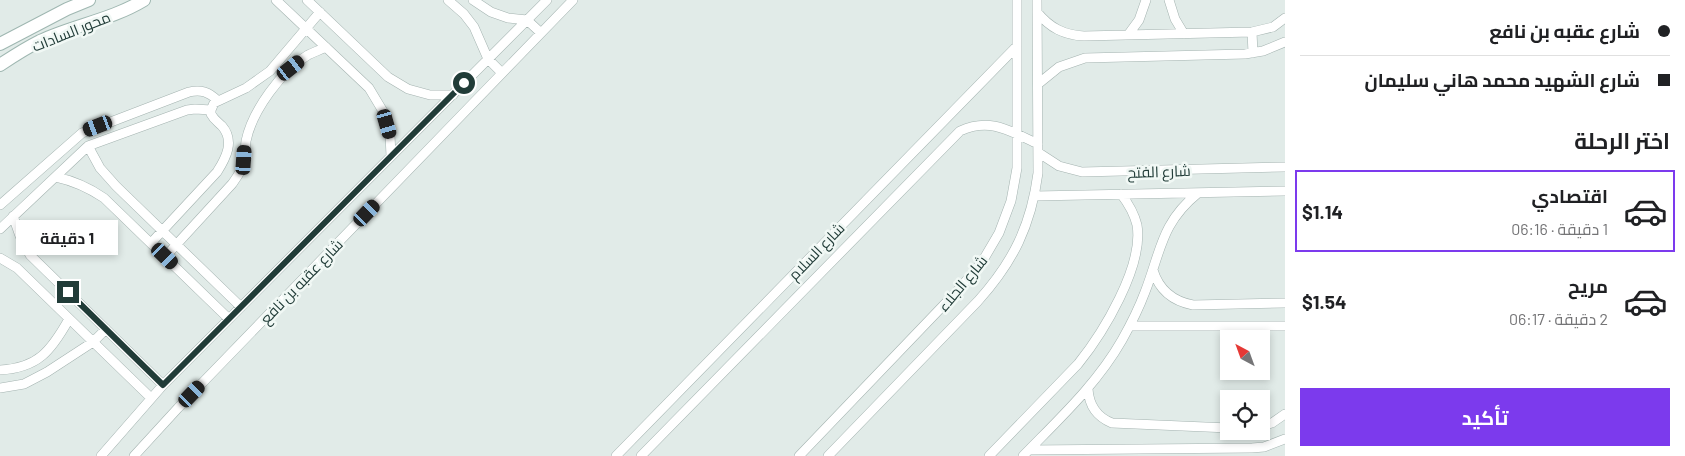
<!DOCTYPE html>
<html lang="ar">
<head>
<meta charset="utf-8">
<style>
	body { margin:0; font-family:Barlow,Cairo,sans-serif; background:#f6f6f6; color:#202124; direction:rtl; height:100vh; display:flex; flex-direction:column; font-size:19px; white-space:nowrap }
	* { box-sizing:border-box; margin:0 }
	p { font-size:16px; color:#757577 }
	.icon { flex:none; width:28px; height:28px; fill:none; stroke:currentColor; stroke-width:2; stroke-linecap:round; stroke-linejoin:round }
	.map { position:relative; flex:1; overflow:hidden; direction:ltr }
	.sheet { display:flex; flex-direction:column; background:#fff; width:400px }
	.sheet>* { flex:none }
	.top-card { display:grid; align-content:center; height:110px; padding:0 15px; background:#fff }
	.needle { width:32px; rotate:319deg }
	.fabs { position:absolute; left:1220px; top:330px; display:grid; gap:10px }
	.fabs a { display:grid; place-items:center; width:50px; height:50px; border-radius:0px; background:#fff; box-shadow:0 2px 8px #0003; font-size:25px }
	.end { position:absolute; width:22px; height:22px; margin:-11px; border:6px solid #213c38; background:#fff; box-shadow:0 0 0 2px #fff }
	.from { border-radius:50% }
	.bubble { position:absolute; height:35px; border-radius:0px; background:#fff; box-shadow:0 2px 8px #0003; font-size:16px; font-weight:700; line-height:35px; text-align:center; direction:rtl }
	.car { position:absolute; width:15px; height:30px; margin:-15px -8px; border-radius:6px; box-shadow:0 0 4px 1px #0007; background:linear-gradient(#222 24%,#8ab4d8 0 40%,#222 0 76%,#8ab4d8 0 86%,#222 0) }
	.top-card b { display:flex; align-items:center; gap:18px; height:48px; font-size:19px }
	.top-card b+b { border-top:1px solid #e0e0e0 }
	.top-card i { width:12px; height:12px; background:#202124 }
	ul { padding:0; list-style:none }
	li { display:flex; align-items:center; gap:15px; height:82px; margin:0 10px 8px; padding:0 5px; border:2px solid transparent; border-radius:0px }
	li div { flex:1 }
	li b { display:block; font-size:19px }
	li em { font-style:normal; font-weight:700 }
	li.on { border-color:#7c3aed }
	li>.icon { width:45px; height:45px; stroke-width:1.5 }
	h2 { padding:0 15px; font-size:22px; line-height:60px }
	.button { display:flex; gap:10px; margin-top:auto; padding:10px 15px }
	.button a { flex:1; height:58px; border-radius:0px; background:#7c3aed; color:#fff; font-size:20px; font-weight:700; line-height:58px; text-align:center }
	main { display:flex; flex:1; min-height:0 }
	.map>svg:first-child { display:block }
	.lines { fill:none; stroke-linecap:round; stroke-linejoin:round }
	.street-casing { stroke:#a4b3b0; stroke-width:10 }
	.secondary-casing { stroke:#9fb7b1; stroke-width:14 }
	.street { stroke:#fff; stroke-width:9 }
	.secondary { stroke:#fff; stroke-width:12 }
	.route { stroke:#213c38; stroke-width:6 }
	.labels { text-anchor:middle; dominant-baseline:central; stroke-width:5; stroke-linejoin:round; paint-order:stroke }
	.street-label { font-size:15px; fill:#213c38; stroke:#f1f8f5 }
</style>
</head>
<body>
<main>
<section class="sheet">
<div class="top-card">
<b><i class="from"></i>شارع عقبه بن نافع</b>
<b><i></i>شارع الشهيد محمد هاني سليمان</b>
</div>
<h2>اختر الرحلة</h2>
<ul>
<li class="on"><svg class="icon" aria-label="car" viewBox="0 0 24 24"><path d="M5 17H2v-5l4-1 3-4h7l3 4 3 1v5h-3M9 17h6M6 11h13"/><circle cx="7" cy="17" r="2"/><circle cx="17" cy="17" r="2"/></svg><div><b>اقتصادي</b><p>1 دقيقة · 06:16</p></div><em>$1.14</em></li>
<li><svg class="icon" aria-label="car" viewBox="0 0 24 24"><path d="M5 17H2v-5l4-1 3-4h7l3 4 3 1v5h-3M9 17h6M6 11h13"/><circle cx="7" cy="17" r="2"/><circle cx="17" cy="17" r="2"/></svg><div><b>مريح</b><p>2 دقيقة · 06:17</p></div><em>$1.54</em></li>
</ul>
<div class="button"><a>تأكيد</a></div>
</section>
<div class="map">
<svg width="1285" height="456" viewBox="0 0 1285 456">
	<rect width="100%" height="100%" fill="#e1ebe8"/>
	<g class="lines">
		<defs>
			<path id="street" d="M276,0L369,88L384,113L390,135L391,156
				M307,0L388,77L408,89L430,95H453
				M448,0L464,14L474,27L488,59L502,73
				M473,0L491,12L508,18L527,20L541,33
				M1169,0L1175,19L1184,34
				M1037,12C1050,28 1064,35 1084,36L1252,32L1273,27L1285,18
				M1252,32L1253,53
				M1128,35L1139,20L1146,0
				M1038,84L1059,67L1085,58L1245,54L1263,51L1285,42
				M88,146L100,168L116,186L241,307
				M1039,153L1059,166L1082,172L1285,167
				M56,177C74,181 88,187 104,198L229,319
				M1035,196L1285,191
				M0,205L82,133L189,92C201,89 209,92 218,101
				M13,216L20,236L30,255L163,385
				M0,229L88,146L187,110L195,109L211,110
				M151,243L217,172C226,158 235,141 222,126C218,122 214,120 211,114V110L214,103L246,88L270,71L320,12
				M165,257L232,184C237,177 243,169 245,160C246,154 245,147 246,141C252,111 282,70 308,55C314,52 320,50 326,47
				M0,258L17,268L151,398
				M1153,270C1159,290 1172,301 1193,305L1285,303
				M1130,326H1285
				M0,370C38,368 51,351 69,319
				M0,388L24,384L47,372L93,342L106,329
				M1088,389C1089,405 1097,417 1112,423L1229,428
				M1261,426L1272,423L1285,414
				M1029,450L1252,448L1264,447L1285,439
				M101,456L163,385L547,0
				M134,456L178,408L573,0
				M616,456L1017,46
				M641,456L960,131C990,117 1010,131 1038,144
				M799,456L960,288L982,262L999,233L1011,201L1017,168V0
				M828,456L978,301C1013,262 1031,226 1038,173L1037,0
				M989,456L1078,364C1103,333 1144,266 1137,225C1134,213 1128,203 1121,194
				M1023,456C1059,419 1097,384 1122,340C1131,324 1139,308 1145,292C1161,251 1161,223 1198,193"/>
			<path id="secondary" d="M0,44L67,9L89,0
				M0,65C12,57 26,48 40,41C74,25 111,20 144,0"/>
		</defs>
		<use href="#street" class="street-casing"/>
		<use href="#secondary" class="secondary-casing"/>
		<use href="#street" class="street"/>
		<use href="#secondary" class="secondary"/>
	</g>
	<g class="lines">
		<path class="route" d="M68,292L163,385L464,83"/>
	</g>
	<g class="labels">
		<g class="street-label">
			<text transform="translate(71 31) rotate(-22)">محور السادات</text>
			<text transform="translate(1159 171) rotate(-2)">شارع الفتح</text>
			<text transform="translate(816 251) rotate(-46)">شارع السلام</text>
			<text transform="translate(301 281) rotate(-46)">شارع عقبه بن نافع</text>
			<text transform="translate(962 283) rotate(-50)">شارع الجلاء</text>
		</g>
	</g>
</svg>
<div class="fabs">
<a><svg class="needle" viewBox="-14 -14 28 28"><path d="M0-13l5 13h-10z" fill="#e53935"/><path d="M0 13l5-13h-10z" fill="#757577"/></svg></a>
<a><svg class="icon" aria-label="locate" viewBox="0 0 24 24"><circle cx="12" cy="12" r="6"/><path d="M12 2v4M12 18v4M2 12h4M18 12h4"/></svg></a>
</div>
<i class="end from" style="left:464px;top:83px"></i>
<i class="end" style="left:68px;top:292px"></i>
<div class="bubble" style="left:16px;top:220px;width:102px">1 دقيقة</div>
<i class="car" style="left:291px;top:68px;rotate:52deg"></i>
<i class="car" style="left:387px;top:124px;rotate:164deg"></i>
<i class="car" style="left:98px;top:126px;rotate:249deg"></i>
<i class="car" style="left:244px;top:160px;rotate:4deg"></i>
<i class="car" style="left:367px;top:213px;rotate:44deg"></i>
<i class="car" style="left:165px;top:256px;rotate:134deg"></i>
<i class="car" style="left:192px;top:394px;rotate:44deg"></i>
</div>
</main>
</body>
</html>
